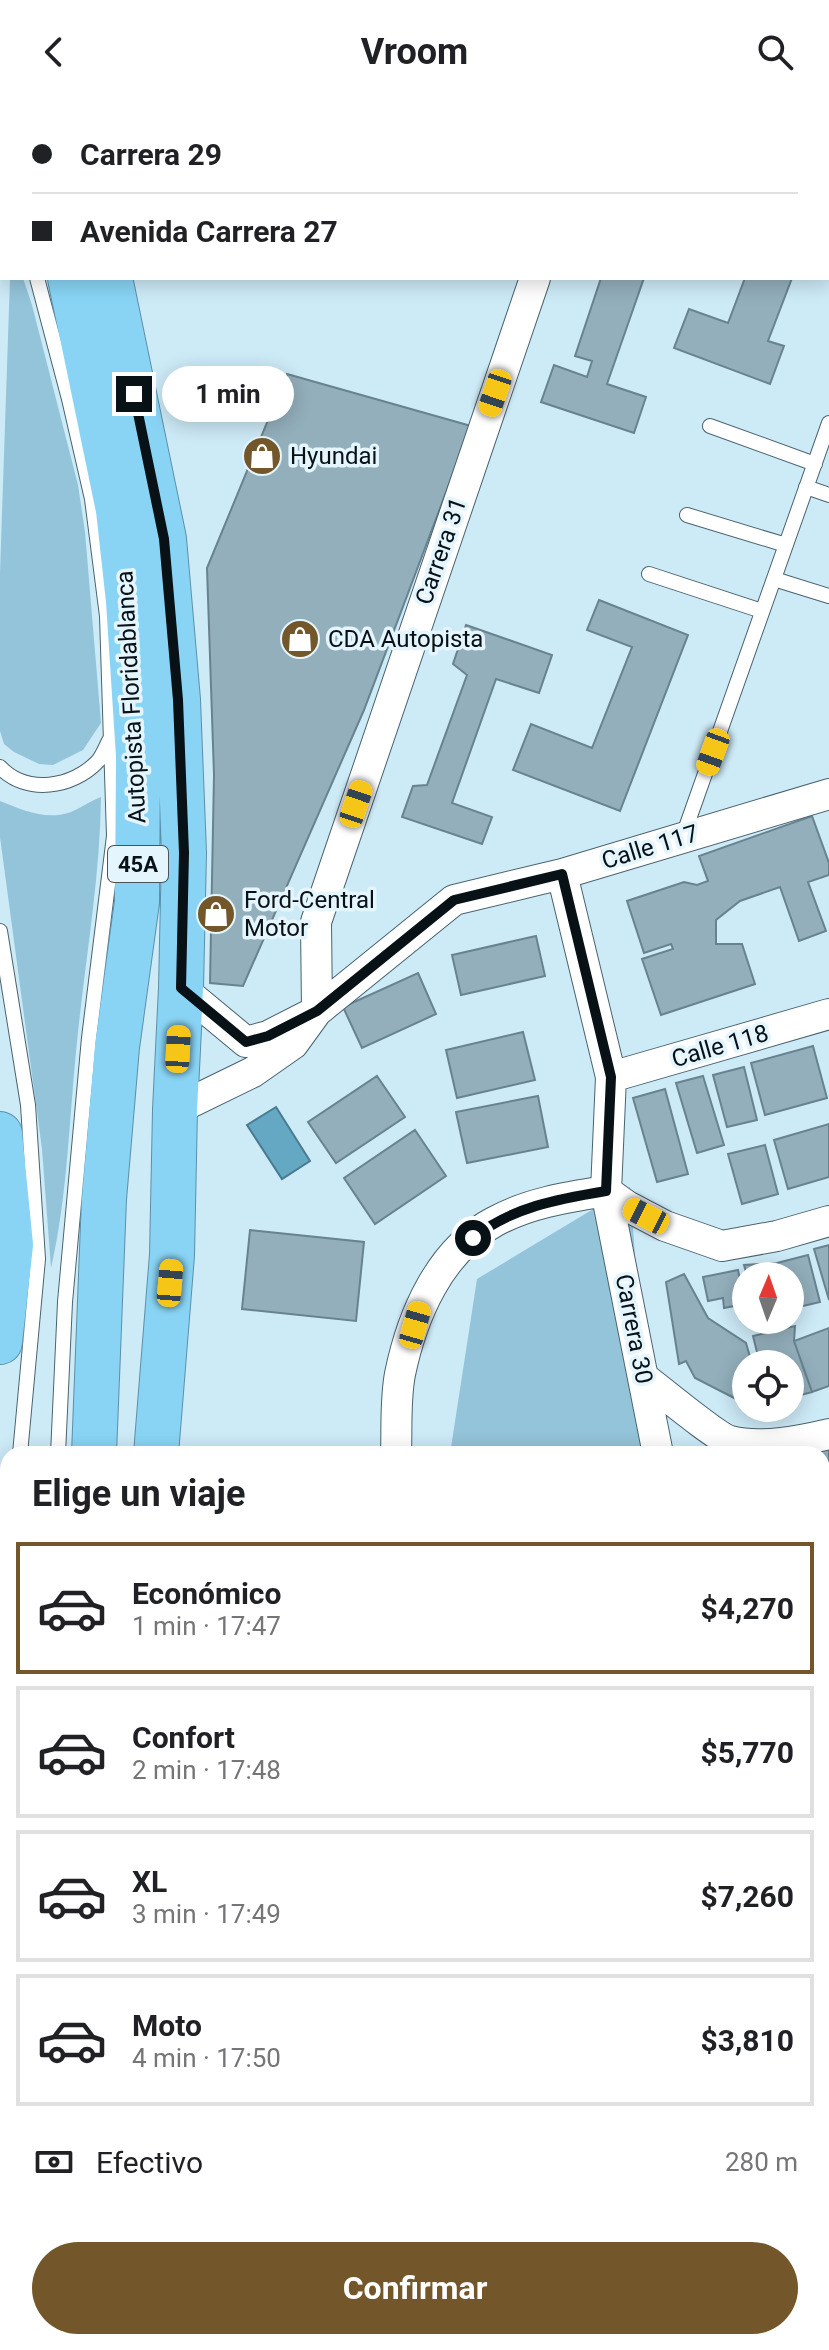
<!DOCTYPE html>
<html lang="es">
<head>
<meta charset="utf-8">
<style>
	body { margin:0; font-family:Roboto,sans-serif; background:#f6f6f6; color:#202124; height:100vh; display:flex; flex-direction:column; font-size:30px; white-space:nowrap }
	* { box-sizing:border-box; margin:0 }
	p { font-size:26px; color:#757577 }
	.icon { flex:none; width:44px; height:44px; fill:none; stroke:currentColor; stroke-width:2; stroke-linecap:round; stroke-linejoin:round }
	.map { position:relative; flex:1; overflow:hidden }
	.drawer { position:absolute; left:0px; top:1342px; width:830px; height:904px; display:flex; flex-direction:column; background:#fff; border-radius:24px 24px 0 0; box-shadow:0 4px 20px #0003 }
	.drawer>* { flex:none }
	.banner { position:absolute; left:0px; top:0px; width:830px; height:176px; box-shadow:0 4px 20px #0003; display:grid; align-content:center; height:176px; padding:0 32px; background:#fff }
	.needle { width:52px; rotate:2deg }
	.fabs { position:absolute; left:732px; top:1158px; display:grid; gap:16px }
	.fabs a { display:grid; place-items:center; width:72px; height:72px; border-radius:50%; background:#fff; box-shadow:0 4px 20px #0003; font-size:40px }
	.end { position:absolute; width:36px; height:36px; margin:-18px; border:10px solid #071116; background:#fff; box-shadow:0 0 0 4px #fff }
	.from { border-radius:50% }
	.bubble { position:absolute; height:56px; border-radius:28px; background:#fff; box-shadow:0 4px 20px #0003; font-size:26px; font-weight:700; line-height:56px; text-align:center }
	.car { position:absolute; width:24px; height:48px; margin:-24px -12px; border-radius:10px; box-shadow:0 0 6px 2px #0007; background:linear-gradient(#f5c518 24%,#345 0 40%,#f5c518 0 76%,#345 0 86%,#f5c518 0) }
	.banner b { display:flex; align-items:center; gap:28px; height:76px; font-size:30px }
	.banner b+b { border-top:2px solid #e0e0e0 }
	.banner i { width:20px; height:20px; background:#202124 }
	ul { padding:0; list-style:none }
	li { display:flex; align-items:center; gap:24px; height:132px; margin:0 16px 12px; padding:0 16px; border:4px solid #e0e0e0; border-radius:0px }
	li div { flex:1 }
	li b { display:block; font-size:30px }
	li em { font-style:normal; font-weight:700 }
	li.current { border-color:#73572a }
	li>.icon { width:72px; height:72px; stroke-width:1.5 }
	h2 { padding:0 32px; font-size:36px; line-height:96px }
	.pay { display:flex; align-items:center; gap:20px; height:88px; padding:0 32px; font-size:30px }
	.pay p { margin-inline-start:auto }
	.action { display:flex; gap:16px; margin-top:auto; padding:16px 32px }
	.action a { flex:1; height:92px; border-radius:48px; background:#73572a; color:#fff; font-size:32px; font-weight:700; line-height:92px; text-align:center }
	header { display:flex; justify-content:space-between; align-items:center; height:104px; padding:0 32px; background:#fff; font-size:36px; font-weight:700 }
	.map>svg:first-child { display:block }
	.green { fill:#94c4da }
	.water { fill:#65a8c4; stroke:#497b90; stroke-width:2 }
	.building { fill:#93afbc; stroke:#68838f; stroke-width:2 }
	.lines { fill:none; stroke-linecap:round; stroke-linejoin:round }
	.lane-casing { stroke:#49636f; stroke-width:16 }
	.street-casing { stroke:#49636f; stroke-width:32 }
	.secondary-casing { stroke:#49636f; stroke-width:44 }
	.highway-casing { stroke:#5c90a7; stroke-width:46 }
	.path { stroke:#71858f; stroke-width:5; stroke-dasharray:8 4; stroke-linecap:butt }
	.lane { stroke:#fff; stroke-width:14 }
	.street { stroke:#fff; stroke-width:30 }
	.secondary { stroke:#fff; stroke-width:42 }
	.highway { stroke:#89d4f5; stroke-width:44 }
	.route { stroke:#071116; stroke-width:10 }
	.labels { text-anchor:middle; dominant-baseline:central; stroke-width:7; stroke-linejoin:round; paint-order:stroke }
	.shield { fill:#e4f5fd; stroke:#49555b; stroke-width:2 }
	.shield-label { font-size:22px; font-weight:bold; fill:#071116 }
	.poi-label { font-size:24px; fill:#071116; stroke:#e4f5fd; text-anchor:start }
	.street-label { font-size:24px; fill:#071116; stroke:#e4f5fd }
</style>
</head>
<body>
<header><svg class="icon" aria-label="back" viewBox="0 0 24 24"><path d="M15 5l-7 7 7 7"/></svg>Vroom<svg class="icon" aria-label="search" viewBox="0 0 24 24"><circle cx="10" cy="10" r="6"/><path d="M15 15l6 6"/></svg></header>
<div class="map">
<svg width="829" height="2246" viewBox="0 0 829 2246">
	<rect width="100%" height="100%" fill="#cdeaf7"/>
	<path class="green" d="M10,174H23L32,201L78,381L85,428L101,619L83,646L53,661L39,660L14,648L4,640L0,627V469Z
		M101,693C100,776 85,856 77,938C69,1014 68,1090 51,1164L42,1045L0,733V697C23,706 46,717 71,708C81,704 90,697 101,693Z
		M630,1083L644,1274L658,1350H450L477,1175Z
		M829,1506V2212H822V1508Z"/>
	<path class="water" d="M276,1003L310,1057L282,1075L247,1021Z"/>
	<path class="building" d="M601,174H644L607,280L646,293L634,329L541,298L554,261L587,273L592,257L575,252Z
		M745,174H792L768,237L784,242L770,280L674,244L689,205L728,219Z
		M287,270L471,322L364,606L243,882L210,879L214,671L207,464Z
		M599,496L688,531L620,707L513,666L531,620L592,644L632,543L587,526Z
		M466,521L552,551L539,589L496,575L452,699L492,713L482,740L402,713L413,682L427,681L467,571L453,560Z
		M812,712L829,759V771L808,778L826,827L799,837L780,783L740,797L716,816V840H742L755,880L661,911L642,855L673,845L671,840L644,849L627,797L684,778L697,781L708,777L699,752Z
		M536,832L545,872L461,891L452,851Z
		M418,869L436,910L362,944L343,903Z
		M523,928L535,976L457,994L446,946Z
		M813,942L827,994L765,1011L751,959Z
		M744,963L757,1016L727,1023L713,971Z
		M377,972L405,1013L336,1059L308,1018Z
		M703,972L724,1041L697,1049L676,979Z
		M665,985L688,1070L657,1078L633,994Z
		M538,992L548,1043L467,1059L456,1008Z
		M829,1020V1073L788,1085L774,1036Z
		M415,1026L446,1072L375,1120L344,1074Z
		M765,1041L778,1090L742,1100L728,1050Z
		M250,1126L364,1138L356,1217L242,1205Z
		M829,1141V1196L814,1145Z
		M808,1151L820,1198L790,1205V1172H747L744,1161L777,1159Z
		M738,1166L745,1200L724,1204L723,1194L708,1197L703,1173Z
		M684,1170L708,1214L746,1239L752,1260H746V1300L695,1274L686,1257L679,1260L666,1178Z
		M795,1222L794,1237L812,1288L790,1294V1260H760L753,1232Z
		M829,1224V1282L812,1288L794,1237Z
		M829,1345V1411L822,1413V1350H805Z
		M829,1427V1462L822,1437V1429Z"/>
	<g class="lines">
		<defs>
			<path id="lane" d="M7,0V2
				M37,174L69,295L92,395L107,512L114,732L89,934L65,1198L58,1350
				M710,322L815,360
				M806,383L829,391
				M687,411L786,441
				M649,470L762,507
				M774,475L829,492
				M0,663C26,691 73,684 98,657C103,651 106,642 110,635
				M683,732L829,319
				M0,827L28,1001L38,1155L20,1350
				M0,1506L8,1447
				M0,2134L8,2070"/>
			<path id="street" d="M597,2V0
				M562,770L611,973L606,1087L658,1350
				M181,884L246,938L268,932L317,907L454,796L562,770L829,690
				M611,973L829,910
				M175,1006L253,968L293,940L317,907L316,818L535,174
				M644,1274C660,1286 716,1333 730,1337C760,1345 799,1337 829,1330
				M396,1350C397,1324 395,1296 400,1270C412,1212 439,1147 494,1118C528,1099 568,1093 606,1087L627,1102L665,1122L722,1142L777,1132L829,1117
				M822,1508L829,1506
				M343,2238L435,2246"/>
			<path id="secondary" d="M431,2L435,0"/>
			<path id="highway" d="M39,0V2
				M76,0V2
				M70,174L118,406L128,497L138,652L137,798L117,943L104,1095L94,1350
				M110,174L164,435L178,596L184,749L181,884L175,1006L172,1151L156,1350
				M0,1030L11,1141L0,1238
				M13,2246L14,2238
				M90,2246L91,2238"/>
		</defs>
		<use href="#lane" class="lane-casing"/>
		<use href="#street" class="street-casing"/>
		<use href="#secondary" class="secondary-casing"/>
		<use href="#highway" class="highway-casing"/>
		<path class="path" d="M0,1873L3,1823"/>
		<use href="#lane" class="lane"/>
		<use href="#street" class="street"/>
		<use href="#secondary" class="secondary"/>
		<use href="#highway" class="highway"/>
	</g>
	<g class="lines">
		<path class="route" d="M134,290L164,435L178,596L184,749L181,884L246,938L268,932L317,907L454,796L562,770L611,973L606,1087C558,1095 512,1103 473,1134"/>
	</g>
	<defs>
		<symbol id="shop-disc" viewBox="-11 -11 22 22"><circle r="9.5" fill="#73572a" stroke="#e4f5fd"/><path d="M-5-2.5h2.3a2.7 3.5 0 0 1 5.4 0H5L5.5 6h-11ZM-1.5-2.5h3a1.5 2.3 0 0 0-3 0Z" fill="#fff"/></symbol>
	</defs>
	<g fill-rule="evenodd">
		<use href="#shop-disc" x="240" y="330" width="44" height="44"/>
		<use href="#shop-disc" x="278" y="513" width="44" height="44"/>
		<use href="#shop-disc" x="194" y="788" width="44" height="44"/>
	</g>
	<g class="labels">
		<rect class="shield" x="108" y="742" width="60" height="36" rx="6"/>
		<g class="shield-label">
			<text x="138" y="760">45A</text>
		</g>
		<g class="poi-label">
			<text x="290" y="352">Hyundai</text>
			<text x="328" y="535">CDA Autopista</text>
			<text x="244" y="796">Ford-Central<tspan x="244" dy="28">Motor</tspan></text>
		</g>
		<g class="street-label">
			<text transform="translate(441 447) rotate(-71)">Carrera 31</text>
			<text transform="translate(131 593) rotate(-93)">Autopista Floridablanca</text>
			<text transform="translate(650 743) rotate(-17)">Calle 117</text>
			<text transform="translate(720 942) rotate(-16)">Calle 118</text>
			<text transform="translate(634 1225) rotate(79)">Carrera 30</text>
		</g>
	</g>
</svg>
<div class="fabs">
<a><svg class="needle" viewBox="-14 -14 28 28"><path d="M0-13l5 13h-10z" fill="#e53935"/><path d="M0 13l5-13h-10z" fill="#757577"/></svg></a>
<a><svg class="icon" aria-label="locate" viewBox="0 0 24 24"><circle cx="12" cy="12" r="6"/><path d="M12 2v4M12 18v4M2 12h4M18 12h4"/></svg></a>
</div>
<i class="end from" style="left:473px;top:1134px"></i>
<i class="end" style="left:134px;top:290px"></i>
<div class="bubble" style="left:162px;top:262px;width:132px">1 min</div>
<i class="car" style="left:495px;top:289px;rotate:199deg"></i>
<i class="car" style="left:713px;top:648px;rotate:200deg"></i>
<i class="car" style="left:356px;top:700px;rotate:19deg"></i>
<i class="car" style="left:178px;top:945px;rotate:3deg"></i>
<i class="car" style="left:646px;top:1112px;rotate:297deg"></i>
<i class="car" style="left:170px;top:1179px;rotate:5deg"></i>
<i class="car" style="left:415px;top:1221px;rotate:16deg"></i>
<div class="banner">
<b><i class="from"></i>Carrera 29</b>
<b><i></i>Avenida Carrera 27</b>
</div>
<section class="drawer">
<h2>Elige un viaje</h2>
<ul>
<li class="current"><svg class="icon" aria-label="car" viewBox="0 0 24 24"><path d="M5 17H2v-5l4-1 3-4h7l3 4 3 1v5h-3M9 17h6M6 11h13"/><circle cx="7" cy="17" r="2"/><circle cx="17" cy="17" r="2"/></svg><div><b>Económico</b><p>1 min · 17:47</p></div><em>$4,270</em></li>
<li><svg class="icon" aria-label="car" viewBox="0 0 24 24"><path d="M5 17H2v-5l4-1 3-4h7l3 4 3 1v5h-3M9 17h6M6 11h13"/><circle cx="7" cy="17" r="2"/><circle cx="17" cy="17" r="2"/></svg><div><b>Confort</b><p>2 min · 17:48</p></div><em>$5,770</em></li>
<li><svg class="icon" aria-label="car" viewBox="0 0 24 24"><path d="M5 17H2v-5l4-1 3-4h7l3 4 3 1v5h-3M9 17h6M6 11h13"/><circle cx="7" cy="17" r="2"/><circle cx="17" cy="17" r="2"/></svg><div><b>XL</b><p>3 min · 17:49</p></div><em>$7,260</em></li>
<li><svg class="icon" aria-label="car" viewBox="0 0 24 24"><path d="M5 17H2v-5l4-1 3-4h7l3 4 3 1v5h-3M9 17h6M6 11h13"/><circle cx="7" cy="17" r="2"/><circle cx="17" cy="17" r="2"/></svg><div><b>Moto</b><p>4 min · 17:50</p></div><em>$3,810</em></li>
</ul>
<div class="pay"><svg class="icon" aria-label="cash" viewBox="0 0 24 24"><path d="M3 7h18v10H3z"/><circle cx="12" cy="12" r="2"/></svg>Efectivo<p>280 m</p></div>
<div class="action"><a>Confirmar</a></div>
</section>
</div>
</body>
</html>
